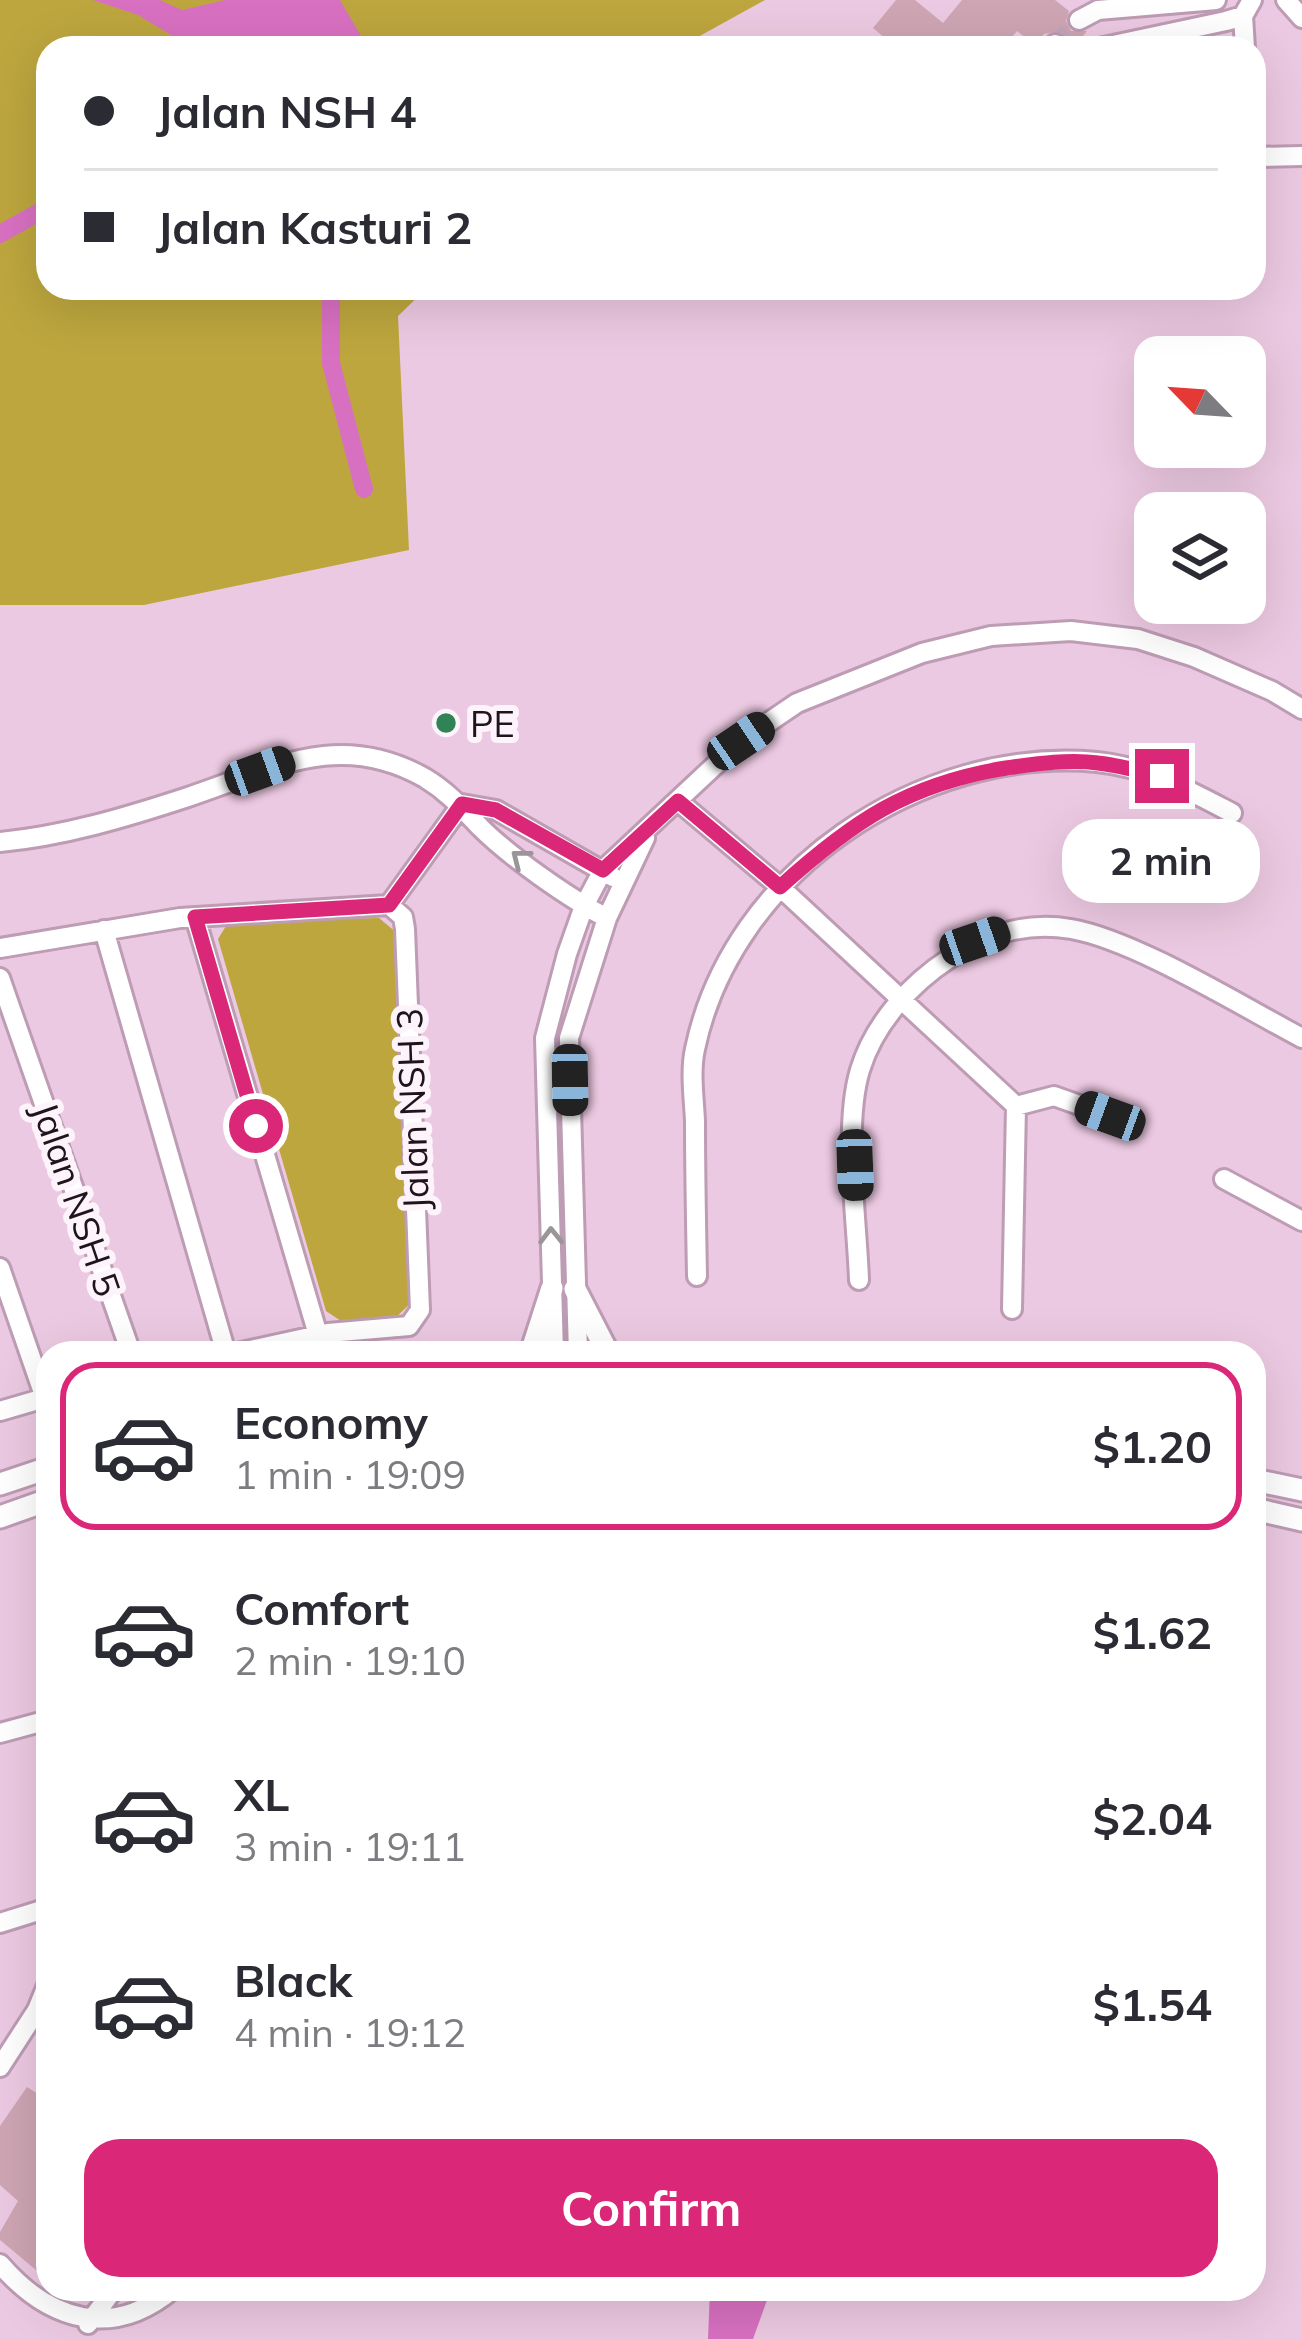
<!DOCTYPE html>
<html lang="en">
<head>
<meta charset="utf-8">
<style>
	body { margin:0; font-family:Mulish,sans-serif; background:#f2f2f3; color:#2b2b33; height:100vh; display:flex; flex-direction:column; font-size:45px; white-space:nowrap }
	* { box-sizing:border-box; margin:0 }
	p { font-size:39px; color:#7c7c81 }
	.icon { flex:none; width:66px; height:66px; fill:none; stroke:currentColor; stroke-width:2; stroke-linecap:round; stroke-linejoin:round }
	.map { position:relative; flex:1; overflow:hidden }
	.drawer { position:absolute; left:36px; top:1341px; width:1230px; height:960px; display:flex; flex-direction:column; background:#fff; border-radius:36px; box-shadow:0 12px 48px #0002 }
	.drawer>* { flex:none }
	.banner { position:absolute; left:36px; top:36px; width:1230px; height:264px; border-radius:36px; box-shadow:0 12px 48px #0002; display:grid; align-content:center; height:264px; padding:0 48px; background:#fff }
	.needle { width:78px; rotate:295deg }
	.fabs { position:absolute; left:1134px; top:336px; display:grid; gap:24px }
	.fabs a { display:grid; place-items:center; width:132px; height:132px; border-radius:24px; background:#fff; box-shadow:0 12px 48px #0002; font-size:60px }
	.end { position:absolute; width:54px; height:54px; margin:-27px; border:15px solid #db2777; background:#fff; box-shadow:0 0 0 6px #fff }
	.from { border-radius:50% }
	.bubble { position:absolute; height:84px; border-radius:36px; background:#fff; box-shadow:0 12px 48px #0002; font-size:39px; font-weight:700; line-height:84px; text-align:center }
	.car { position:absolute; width:36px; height:72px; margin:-36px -18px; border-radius:15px; box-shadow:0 0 9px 3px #0007; background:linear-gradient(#222 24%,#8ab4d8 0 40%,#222 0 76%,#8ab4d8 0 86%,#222 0) }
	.banner b { display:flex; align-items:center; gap:42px; height:114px; font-size:45px }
	.banner b+b { border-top:3px solid #e1e1e2 }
	.banner i { width:30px; height:30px; background:#2b2b33 }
	ul { padding:21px 0 0; list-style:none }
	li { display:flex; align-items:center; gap:36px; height:168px; margin:0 24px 18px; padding:0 24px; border:6px solid transparent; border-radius:36px }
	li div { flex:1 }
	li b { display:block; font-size:45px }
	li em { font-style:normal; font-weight:700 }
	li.current { border-color:#db2777 }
	li>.icon { width:108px; height:108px; stroke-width:1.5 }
	.cta { display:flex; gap:24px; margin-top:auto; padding:24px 48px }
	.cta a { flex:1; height:138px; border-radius:36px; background:#db2777; color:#fff; font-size:48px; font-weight:700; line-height:138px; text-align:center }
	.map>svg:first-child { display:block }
	.green { fill:#bda63e }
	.water { fill:#d870c1 }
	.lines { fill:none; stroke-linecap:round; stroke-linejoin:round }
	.canal { stroke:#d870c1; stroke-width:18 }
	.building { fill:#cea5b3 }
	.minor-tunnel { stroke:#c3a5ba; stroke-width:18; stroke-dasharray:18 9; stroke-linecap:butt }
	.minor-casing { stroke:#bd9cb4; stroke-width:24 }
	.major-casing { stroke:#bd9cb4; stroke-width:27 }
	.minor { stroke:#fff; stroke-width:18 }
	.major { stroke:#fff; stroke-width:21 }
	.oneway { stroke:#9a9599 }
	.route { stroke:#db2777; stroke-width:15 }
	.poi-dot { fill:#2f8355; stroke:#fdf3fa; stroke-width:4.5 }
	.labels { text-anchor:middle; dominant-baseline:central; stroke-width:12; stroke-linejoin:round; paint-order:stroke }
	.poi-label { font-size:36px; fill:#1f131c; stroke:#fdf3fa; text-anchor:start }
	.street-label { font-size:36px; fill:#1f131c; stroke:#fdf3fa }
</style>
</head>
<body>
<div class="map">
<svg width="1302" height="2339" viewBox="0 0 1302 2339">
	<rect width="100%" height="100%" fill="#ecc9e2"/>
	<path class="green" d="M0,0H765L678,48H48V288H427L398,316L409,550L144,605H0Z
		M379,918L397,933L412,1302L394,1319L347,1325L326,1311L218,939L229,921Z"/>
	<path class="water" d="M93,0H160L182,10L225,0H340L368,48H185L181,41L138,15Z
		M710,2289H771L753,2339H708Z"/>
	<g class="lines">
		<path class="canal" d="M0,234L48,207
			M331,288V363L364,489"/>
	</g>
	<path class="building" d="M896,0H915L943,23L962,0H1055L1069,11L1066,21L1071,31H1087L1073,48H1068V39L1060,31L1044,34L1035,45L1017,31L1003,48H897L873,28Z
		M27,2087L48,2100V2280L0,2240V2232L18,2201L0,2185V2126Z"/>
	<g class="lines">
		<path class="minor-tunnel" d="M1055,44L1079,20"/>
		<defs>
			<path id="minor" d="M1286,0L1302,18
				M1243,16L1245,48
				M1079,20L1098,10L1216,0
				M1051,48L1055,44
				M1099,48L1226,21L1243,16L1252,0
				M1254,157L1302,156
				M678,801L780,887L1016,1106
				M462,804L496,810L613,877
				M0,842C64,836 127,817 188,797C272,769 339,729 425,778C448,792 462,808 480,827C510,857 570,899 607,918
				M195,917L318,1335
				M104,930L226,1353
				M0,948L180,918L389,905L462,804
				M0,978L131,1353
				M1224,1179L1302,1221
				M0,1268L45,1398
				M697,1276C696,1224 695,1173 695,1121C694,1099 690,1071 695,1049C732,872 920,746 1097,762C1147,767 1188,790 1232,813
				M859,1280C857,1221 843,1126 860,1070C874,1024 910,984 950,958C987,934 1026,921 1071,929C1135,940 1241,1006 1302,1038
				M1012,1309L1016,1106L1054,1096L1110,1116
				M237,1353L328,1333L409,1326L420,1310L405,929L403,917L389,905
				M554,1353L545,1038L567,954L584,906L603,870L741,741L797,703L922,653L991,636L1071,631L1138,639L1194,657L1272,691L1302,709
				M578,1353L569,1038L607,918L645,838
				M0,1411L48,1397
				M0,1733L48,1720
				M0,1923L48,1908
				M0,2067L37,2010L48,1983
				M0,2264C50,2322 113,2339 173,2289
				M88,2324L114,2289"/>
			<path id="major" d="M575,1289L608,1353
				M531,1353L552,1288
				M1254,1480L1302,1490
				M0,1484L48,1468
				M1254,1509L1302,1520
				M0,1517L48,1500"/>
		</defs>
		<use href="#minor" class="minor-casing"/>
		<use href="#major" class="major-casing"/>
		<use href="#minor" class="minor"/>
		<use href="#major" class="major"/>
	</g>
	<defs><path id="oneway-chevron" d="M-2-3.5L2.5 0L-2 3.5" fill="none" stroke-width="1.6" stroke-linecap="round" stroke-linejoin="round" transform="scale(3)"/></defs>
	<g class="oneway">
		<use href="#oneway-chevron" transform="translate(520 858) rotate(-142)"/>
		<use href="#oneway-chevron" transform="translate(551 1236) rotate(-91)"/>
	</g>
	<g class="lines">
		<path class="route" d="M256,1126L195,917L389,905L462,804L496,810L603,870L678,801L780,887C852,822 907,784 1006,768C1035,764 1068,759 1098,763C1119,765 1141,772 1162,776"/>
	</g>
	<circle class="poi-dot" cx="446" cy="723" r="12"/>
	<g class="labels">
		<g class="poi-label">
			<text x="470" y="723">PE</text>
		</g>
		<g class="street-label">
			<text transform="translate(412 1109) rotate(-92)">Jalan NSH 3</text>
			<text transform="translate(77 1199) rotate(71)">Jalan NSH 5</text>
		</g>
	</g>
</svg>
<div class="fabs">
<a><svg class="needle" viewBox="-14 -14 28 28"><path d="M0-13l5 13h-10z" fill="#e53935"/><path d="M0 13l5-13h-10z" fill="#7c7c81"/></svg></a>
<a><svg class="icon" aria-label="layers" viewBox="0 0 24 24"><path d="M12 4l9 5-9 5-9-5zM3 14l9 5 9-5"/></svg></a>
</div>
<i class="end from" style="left:256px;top:1126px"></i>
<i class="end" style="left:1162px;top:776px"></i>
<div class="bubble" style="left:1062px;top:819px;width:198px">2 min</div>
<i class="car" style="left:741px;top:741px;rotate:56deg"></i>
<i class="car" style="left:260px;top:771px;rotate:70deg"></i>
<i class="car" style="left:975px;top:941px;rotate:71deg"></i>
<i class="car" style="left:570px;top:1080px;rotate:179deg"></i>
<i class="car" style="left:1110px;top:1116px;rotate:290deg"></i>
<i class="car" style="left:855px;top:1165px;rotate:178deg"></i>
<div class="banner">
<b><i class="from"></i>Jalan NSH 4</b>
<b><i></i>Jalan Kasturi 2</b>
</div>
<section class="drawer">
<ul>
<li class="current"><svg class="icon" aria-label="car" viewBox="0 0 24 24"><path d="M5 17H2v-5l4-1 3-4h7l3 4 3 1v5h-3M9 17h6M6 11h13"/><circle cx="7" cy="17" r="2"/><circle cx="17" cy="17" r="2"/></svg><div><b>Economy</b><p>1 min · 19:09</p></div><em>$1.20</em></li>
<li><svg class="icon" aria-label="car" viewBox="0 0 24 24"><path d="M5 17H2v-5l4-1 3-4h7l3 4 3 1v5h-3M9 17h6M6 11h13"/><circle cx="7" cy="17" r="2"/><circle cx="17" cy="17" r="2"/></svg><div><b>Comfort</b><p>2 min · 19:10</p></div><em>$1.62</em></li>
<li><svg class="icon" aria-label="car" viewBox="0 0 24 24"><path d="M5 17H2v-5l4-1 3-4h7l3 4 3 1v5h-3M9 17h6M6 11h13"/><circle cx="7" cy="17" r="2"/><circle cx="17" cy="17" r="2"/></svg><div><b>XL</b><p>3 min · 19:11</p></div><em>$2.04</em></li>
<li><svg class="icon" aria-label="car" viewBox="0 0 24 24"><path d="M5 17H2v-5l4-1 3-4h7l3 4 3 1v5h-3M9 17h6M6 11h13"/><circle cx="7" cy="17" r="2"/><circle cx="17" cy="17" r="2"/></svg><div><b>Black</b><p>4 min · 19:12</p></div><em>$1.54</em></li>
</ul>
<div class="cta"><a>Confirm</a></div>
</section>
</div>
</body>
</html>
